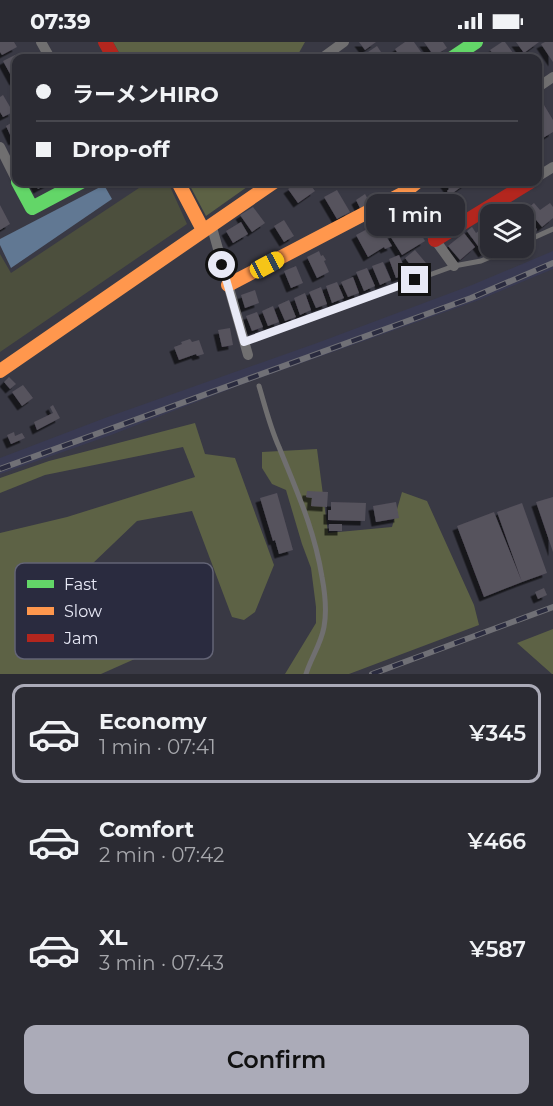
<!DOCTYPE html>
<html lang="en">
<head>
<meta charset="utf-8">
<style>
	body { margin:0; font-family:Montserrat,"Noto Sans JP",sans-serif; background:#33333b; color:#f1f3f6; height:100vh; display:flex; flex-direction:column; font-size:22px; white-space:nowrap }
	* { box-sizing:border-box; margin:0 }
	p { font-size:20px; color:#a6a7ac }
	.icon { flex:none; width:33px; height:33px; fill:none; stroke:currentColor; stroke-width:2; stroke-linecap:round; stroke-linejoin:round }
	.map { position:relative; height:632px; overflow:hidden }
	.sheet { display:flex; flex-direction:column; background:#2b2b33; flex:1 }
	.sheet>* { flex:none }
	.banner { position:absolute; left:12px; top:12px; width:530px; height:132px; border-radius:12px; box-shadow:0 2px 4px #0004,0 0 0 2px #47474e; display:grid; align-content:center; height:132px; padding:0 24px; background:#2b2b33 }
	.fabs { position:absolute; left:480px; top:162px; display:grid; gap:12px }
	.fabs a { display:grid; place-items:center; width:54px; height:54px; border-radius:12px; background:#2b2b33; box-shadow:0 2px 4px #0004,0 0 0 2px #47474e; font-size:30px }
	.end { position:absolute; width:27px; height:27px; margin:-14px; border:8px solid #e8e9f6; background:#111; box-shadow:0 0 0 3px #111 }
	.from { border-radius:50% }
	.bubble { position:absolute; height:42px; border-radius:12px; background:#2b2b33; box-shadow:0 2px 4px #0004,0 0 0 2px #47474e; font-size:20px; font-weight:600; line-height:42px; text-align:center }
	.car { position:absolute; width:18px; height:36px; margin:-18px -9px; border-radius:8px; box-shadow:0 0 4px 2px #0007; background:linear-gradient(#f5c518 24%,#345 0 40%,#f5c518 0 76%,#345 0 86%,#f5c518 0) }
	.banner b { display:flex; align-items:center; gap:21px; height:57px; font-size:22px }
	.banner b+b { border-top:2px solid #47474e }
	.banner i { width:15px; height:15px; background:#f1f3f6 }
	ul { padding:10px 0 0; list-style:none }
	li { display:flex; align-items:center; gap:18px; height:99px; margin:0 12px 9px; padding:0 12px; border:3px solid transparent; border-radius:12px }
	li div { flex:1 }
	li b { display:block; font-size:22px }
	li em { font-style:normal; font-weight:600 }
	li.active { border-color:#ababb8 }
	li>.icon { width:54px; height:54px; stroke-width:1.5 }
	.primary-button { display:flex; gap:12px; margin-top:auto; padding:12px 24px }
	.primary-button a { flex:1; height:69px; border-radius:12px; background:#ababb8; color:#111; font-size:24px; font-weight:600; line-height:69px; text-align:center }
	.status { display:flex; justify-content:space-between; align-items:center; height:42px; padding:0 30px; background:#2b2b33; direction:ltr }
	.status svg { height:16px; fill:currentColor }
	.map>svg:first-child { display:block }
	.built { fill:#393a52 }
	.green { fill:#4c4f3d }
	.forest { fill:#5d6245 }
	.water { fill:#617893 }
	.building { fill:#56525d; filter:url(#shadow) }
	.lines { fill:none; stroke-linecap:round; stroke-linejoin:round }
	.lane { stroke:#706f70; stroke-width:5 }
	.street { stroke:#706f70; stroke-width:10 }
	.fast { stroke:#63d668; stroke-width:14 }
	.slow { stroke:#ff974d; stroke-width:14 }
	.jam { stroke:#b3261e; stroke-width:14 }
	.rail-casing { stroke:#707076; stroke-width:6 }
	.rail { stroke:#2a2b3f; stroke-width:4; stroke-dasharray:11; stroke-linecap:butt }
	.route { stroke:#e8e9f6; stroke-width:8 }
	.key { fill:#2a2b3f; stroke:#636476; stroke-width:1.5 }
	.key-label { font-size:16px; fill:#e8e9f6 }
</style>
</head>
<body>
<div class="status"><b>07:39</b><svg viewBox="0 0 49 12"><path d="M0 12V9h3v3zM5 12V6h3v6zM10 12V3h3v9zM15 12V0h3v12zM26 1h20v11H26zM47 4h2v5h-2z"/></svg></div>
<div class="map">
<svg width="553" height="632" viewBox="0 0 553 632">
	<defs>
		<filter id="shadow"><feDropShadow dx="-4.5" dy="4.5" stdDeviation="0" flood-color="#0009"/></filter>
	</defs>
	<rect width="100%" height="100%" fill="#393944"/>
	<path class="built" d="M553,209V227L479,258L243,342L111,393L0,432V416L105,376L317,301L472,243Z"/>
	<path class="green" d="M148,140H168L187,182L0,310V212L11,231Z"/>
	<path class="forest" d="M113,0H305L296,16H122Z
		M188,140H187H254L206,174Z
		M195,381L205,412L235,416L274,523L255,570L244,578L232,575L192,469L137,479L91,523L137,616L101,632H0V491L67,475L195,435L183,405L45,433L0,451V436L49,419Z
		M317,407L328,491L392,485L402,450L427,459L474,563L479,583L349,632H285L316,581V565L311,526L302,502L286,448L272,442L262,426V410Z
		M553,587V632H552L517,601Z"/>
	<path class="water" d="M104,143L112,157L11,226L0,203V197Z"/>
	<path class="building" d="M0,0H14L17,5L2,13L0,10Z
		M359,0H376L365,8Z
		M405,0H414L421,10L411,16H401L395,7Z
		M424,0H443L447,6L434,14Z
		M502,0H505L516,15L513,16H496L490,8Z
		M516,0H539L524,11Z
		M545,0H553V20L541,2Z
		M377,4L383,13L378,16H372L368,10Z
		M15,13L16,16V37L14,39L3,19Z
		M3,53L13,70L3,75L0,70V55Z
		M544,63L553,78V90L543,96L537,86V68Z
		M16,78V97L13,99L6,84Z
		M34,140H48L49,141L38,147Z
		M299,140H308L315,149L298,161L288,147Z
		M444,140H468L450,153L447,149L449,147Z
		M337,148L350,170L337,177L324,155Z
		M365,152L370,161L360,166L356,158Z
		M534,161L540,168L550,161L553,165V176L542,185L527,167Z
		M0,163L10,182L0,188Z
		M253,165L265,181L252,190L240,173Z
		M284,178L294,194L284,200L274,184Z
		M241,180L248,192L233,201L226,189Z
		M528,182L531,188L536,186L537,188L524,194V184Z
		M371,185L374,192L382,187L392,204L385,207L384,205L368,215L356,193Z
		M472,185L476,191L484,185L490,194V206L483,211L467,189Z
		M404,186L406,191L409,189L414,196L421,192L425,199L402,213L390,194Z
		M464,191L475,205L460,218L448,204Z
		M415,208L426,221L415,229L405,216Z
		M319,209L321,214L323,213L326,218L324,219L329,230L317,236L307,215Z
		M399,213L407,232L396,236L389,217Z
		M383,220L391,238L380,243L372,224Z
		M296,224L303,241L291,246L284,229Z
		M367,226L375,244L364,249L356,230Z
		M353,235L359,251L348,255L341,240Z
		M337,240L344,256L332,261L326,244Z
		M321,245L327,262L316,266L309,250Z
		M255,248L259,261L245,266L241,253Z
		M305,251L311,268L300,273L294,256Z
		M289,258L296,275L285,279L278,263Z
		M273,264L279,280L268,284L262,269Z
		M257,270L263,285L252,289L246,274Z
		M230,286L233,303L222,305L218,288Z
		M190,297L192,300L199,298L204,312L197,314L196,312L179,318L174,305L182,302L181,300Z
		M9,335L16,342L10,347L4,340Z
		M23,343L33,356L22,364L12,350Z
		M53,363L60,376L37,388L34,380L53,371L50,365Z
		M14,390L15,394L22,391L25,396L11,402L7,393Z
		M307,449L328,450L327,465L311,464L312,456L306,455Z
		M277,451L293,508L279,512L275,498L273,499L260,456Z
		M553,455V510L536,460Z
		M331,460L366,461L365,479L328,478V468H331Z
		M396,460L399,476L376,480L373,464Z
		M522,461L547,531L522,540L497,470Z
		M494,470L522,540L484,555L457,484Z
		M329,482H342V489H329Z
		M544,546L547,553L538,557L535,550Z"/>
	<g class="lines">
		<path class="lane" d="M524,200L553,187
			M244,300L454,224L481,219L511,206
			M259,344C265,364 270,385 279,405C297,450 314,486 322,535C325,551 327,569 324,585C321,602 311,616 306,632"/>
		<path class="street" d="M41,0L50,16
			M322,16L344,0
			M537,46L553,35
			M0,105L16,137
			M537,135L553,125
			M402,152L454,224
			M211,182L248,313"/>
		<path class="fast" d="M452,16L476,0
			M18,140L32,166L81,140"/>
		<path class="slow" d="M178,140L203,188
			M228,243L402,152L417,140
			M0,329L274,140"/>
		<path class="jam" d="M105,0L114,16
			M435,198L530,140"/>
		<defs>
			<path id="rail" d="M0,427L471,256L553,221
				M372,632L553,565"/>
		</defs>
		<use href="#rail" class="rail-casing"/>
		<use href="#rail" class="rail"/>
	</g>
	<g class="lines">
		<path class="route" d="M222,223L244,300L415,238"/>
	</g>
	<rect x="15" y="521" width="198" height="96" rx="9" class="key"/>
	<rect x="27" y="538" width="27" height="8" fill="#63d668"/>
	<rect x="27" y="565" width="27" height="8" fill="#ff974d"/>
	<rect x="27" y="592" width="27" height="8" fill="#b3261e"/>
	<g class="key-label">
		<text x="64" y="548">Fast</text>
		<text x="64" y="575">Slow</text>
		<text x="64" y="602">Jam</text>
	</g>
</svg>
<div class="fabs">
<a><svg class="icon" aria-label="layers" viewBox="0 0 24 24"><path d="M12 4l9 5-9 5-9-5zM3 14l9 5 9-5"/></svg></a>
</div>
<i class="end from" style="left:222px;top:223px"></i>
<i class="end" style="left:415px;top:238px"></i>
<div class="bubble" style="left:366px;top:152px;width:99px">1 min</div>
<i class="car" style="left:267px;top:223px;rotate:62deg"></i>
<div class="banner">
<b><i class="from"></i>ラーメンHIRO</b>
<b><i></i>Drop-off</b>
</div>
</div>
<section class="sheet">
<ul>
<li class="active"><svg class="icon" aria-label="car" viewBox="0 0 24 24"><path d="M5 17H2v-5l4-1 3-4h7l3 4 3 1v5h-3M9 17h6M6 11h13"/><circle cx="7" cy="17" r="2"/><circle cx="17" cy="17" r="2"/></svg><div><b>Economy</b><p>1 min · 07:41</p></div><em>¥345</em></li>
<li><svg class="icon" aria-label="car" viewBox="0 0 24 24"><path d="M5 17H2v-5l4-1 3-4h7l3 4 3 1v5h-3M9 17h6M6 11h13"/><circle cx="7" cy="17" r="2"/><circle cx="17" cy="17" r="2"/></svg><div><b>Comfort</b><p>2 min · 07:42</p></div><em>¥466</em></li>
<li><svg class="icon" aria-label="car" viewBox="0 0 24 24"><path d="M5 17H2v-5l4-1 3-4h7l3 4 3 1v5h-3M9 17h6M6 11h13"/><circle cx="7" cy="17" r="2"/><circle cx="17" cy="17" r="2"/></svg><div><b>XL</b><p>3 min · 07:43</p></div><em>¥587</em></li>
</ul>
<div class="primary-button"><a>Confirm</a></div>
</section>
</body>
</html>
